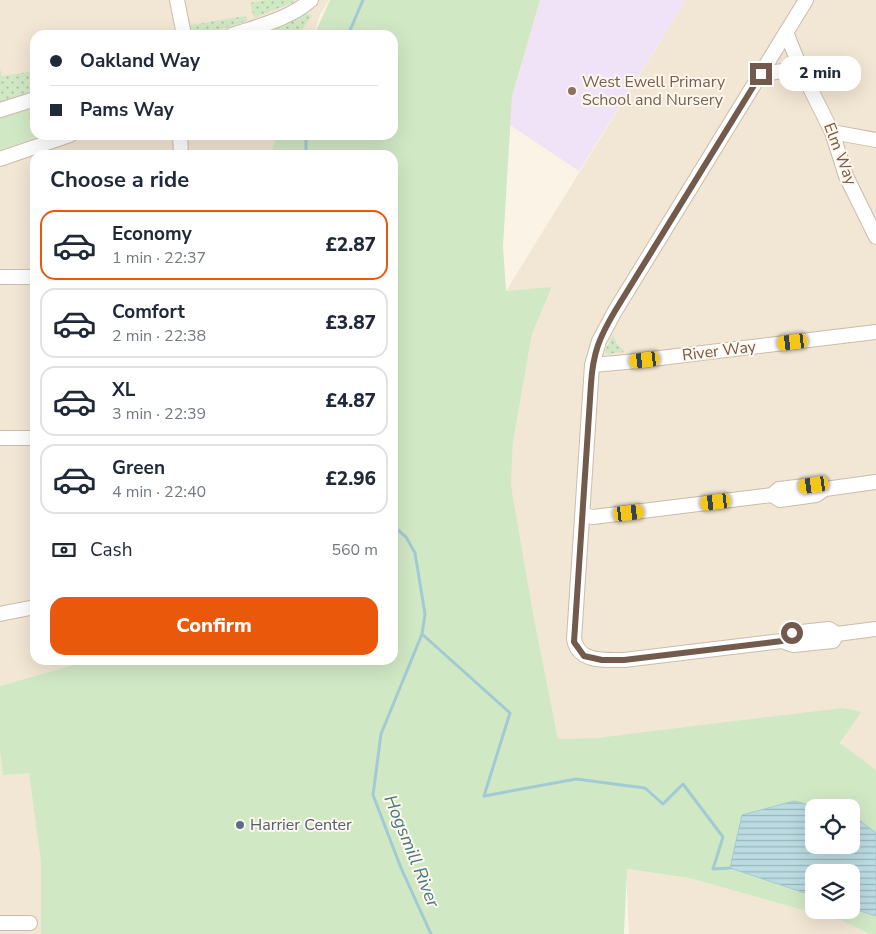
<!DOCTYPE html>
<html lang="en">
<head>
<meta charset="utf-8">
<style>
	body { margin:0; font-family:"Nunito Sans",sans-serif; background:#f6f6f7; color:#1f2937; height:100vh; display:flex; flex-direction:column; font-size:19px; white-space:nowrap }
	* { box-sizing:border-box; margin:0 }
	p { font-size:16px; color:#747a83 }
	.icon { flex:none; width:28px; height:28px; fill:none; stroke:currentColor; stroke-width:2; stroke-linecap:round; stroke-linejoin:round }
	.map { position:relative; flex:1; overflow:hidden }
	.sheet { position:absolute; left:30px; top:150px; width:368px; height:515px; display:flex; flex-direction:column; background:#fff; border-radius:15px; box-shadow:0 5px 20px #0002 }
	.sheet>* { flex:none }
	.banner { position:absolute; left:30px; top:30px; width:368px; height:110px; border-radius:15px; box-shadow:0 5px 20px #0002; display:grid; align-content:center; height:110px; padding:0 20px; background:#fff }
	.tools { position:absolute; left:805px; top:799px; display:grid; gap:10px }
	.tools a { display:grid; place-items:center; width:55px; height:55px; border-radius:10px; background:#fff; box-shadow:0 5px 20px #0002; font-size:25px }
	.end { position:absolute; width:22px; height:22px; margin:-11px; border:6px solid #725b4c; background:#fff; box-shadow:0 0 0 2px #fff }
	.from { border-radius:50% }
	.bubble { position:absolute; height:35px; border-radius:15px; background:#fff; box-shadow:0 5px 20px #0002; font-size:16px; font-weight:800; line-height:35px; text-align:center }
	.car { position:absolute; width:15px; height:30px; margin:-15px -8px; border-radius:6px; box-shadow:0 0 4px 1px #0007; background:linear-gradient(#f5c518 24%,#345 0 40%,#f5c518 0 76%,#345 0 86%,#f5c518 0) }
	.banner b { display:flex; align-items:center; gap:18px; height:48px; font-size:19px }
	.banner b+b { border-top:1px solid #e0e1e3 }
	.banner i { width:12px; height:12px; background:#1f2937 }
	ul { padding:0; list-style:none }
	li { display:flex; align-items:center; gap:15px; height:70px; margin:0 10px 8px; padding:0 10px; border:2px solid #e0e1e3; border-radius:15px }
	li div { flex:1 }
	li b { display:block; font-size:19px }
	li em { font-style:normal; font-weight:800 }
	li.selected { border-color:#ea580c }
	li>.icon { width:45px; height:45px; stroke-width:1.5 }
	h2 { padding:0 20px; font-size:22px; line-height:60px }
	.pay { display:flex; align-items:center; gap:12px; height:55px; padding:0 20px; font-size:19px }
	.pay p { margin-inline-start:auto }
	.button { display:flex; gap:10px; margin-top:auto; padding:10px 20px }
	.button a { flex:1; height:58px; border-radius:15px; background:#ea580c; color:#fff; font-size:20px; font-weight:800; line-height:58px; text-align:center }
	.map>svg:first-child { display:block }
	.residential { fill:#f2e6d4 }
	.education { fill:#f0e2f7 }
	.grass { fill:url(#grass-dots) }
	.green { fill:#d1e8c5; fill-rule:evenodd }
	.water { fill:url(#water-rules); stroke:#a2cad4 }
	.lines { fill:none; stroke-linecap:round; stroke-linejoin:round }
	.stream { stroke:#a2cad4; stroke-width:3 }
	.minor-casing { stroke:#ccbcac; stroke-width:16 }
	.minor { stroke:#fff; stroke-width:14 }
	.route { stroke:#725b4c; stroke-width:6 }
	.education-dot { fill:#8d6e63; stroke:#fef7ec; stroke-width:2 }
	.service-dot { fill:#5c6f8a; stroke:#fef7ec; stroke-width:2 }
	.labels { text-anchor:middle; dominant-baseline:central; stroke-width:4; stroke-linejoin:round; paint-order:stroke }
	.education-label { font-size:16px; fill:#785e54; stroke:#fef7ec; text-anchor:start }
	.street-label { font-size:16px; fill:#725b4c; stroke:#fef7ec }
	.service-label { font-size:16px; fill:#4e5e75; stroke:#fef7ec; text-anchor:start }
	.water-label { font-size:18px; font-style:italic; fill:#477885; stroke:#fef7ec }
</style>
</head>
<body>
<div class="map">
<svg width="876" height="934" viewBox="0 0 876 934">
	<defs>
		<pattern id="grass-dots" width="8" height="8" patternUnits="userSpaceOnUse" patternTransform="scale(1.25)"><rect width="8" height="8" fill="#d1e8c5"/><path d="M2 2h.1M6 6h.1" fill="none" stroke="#aebfa2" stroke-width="1.8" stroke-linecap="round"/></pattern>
		<pattern id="water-rules" width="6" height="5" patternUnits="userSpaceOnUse" patternTransform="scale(1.25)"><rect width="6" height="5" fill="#bbdce3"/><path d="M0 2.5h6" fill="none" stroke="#9cb5ba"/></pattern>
	</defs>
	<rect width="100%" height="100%" fill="#fbf4e6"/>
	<path class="residential" d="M0,0H329L320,15L313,35H35V135H277L270,155H35V660H90L0,686Z
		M686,0H876V770L840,744L860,712L596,738L558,740L533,613L511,485L513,442L532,334L552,288L506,291Z
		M0,750L29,772L41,863V934H0Z
		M626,869L689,878L842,921L870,934H629Z"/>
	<path class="education" d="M540,0H686L579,171L510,125L512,96Z"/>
	<path class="grass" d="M265,0H294V2L254,18L250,3Z
		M302,11L312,16L298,35H272L275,26Z
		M246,16L247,21L204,35H191L190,25Z
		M0,68L2,76L35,71V94L3,103L0,101Z
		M613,335L617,344L625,352L606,354L605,351Z"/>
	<path class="green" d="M330,0H540L512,96L503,246L506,291L552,287L532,334L513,442L511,485L533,613L558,739L596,738L843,708L861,712L840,743L876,770V934H870L842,921L689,878L627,869L624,934H41V863L29,773L3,775L0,750V686L90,660H392V155H270L277,135H392V35H314ZM814,808H851V845H814ZM814,872H851V910H814Z
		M35,102V135H57L5,152L0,151V114Z"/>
	<path class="water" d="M794,801L817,807L814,808V845H851V817L858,819L876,833V916L851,908V872H814V896L730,868L742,815Z"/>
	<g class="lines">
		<path class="stream" d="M348,35L363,0
			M306,155V135
			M392,525L406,537L415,553L425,614L422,634L381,734L373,795L401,868L431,934
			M422,634L510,713L484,796L576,779L645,788L663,804L683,784L723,837L713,869L730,868"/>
		<defs>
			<path id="minor" d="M177,0L184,35
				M806,0L615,311L599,341L592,365L574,639C578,663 606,660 624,660L782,641L793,645L833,641L837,634
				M786,32L802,72L832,132L846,176L876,237
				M232,35C259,26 289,19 311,0
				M761,74L790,70L802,72
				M0,110L35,99
				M832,132L876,140
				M180,135L181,155
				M0,159L70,135
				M0,277H35
				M592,365L627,362L876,332
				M0,438H35
				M772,495L780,500L816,495L825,489L876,482
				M582,515L593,517L772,495L779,489L814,485L825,489
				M0,614L35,607
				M782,641L792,633L829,629L837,634L876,629
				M0,923H30"/>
		</defs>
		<use href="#minor" class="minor-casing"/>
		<use href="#minor" class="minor"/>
	</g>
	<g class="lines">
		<path class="route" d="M761,74L615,311C599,338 593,353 591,384L574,642L584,656L602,660H624L782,641L792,633"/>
	</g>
	<circle class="education-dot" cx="572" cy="91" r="5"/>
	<circle class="service-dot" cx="240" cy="825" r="5"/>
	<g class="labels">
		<g class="education-label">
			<text x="582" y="82">West Ewell Primary<tspan x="582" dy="18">School and Nursery</tspan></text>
		</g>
		<g class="street-label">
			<text transform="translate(840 154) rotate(69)">Elm Way</text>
			<text transform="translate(719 351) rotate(-7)">River Way</text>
		</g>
		<g class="service-label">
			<text x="250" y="825">Harrier Center</text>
		</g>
		<g class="water-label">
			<text transform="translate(412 851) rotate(68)">Hogsmill River</text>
		</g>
	</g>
</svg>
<div class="tools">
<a><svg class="icon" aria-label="locate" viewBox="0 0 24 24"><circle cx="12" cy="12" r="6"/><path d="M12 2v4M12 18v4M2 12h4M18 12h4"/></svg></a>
<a><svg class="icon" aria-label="layers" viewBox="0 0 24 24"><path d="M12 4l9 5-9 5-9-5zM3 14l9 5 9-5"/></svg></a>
</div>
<i class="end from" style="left:792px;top:633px"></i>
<i class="end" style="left:761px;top:74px"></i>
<div class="bubble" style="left:779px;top:56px;width:82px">2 min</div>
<i class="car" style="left:793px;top:342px;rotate:263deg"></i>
<i class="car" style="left:645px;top:360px;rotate:263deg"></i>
<i class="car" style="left:814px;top:485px;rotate:262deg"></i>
<i class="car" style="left:716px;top:502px;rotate:263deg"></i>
<i class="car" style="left:629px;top:513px;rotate:83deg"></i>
<div class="banner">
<b><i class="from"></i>Oakland Way</b>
<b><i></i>Pams Way</b>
</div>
<section class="sheet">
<h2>Choose a ride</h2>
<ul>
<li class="selected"><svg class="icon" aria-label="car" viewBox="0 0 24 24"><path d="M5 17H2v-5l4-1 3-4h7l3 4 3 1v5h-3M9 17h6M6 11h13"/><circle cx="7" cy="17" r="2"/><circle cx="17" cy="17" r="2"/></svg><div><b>Economy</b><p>1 min · 22:37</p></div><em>£2.87</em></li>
<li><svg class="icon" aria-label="car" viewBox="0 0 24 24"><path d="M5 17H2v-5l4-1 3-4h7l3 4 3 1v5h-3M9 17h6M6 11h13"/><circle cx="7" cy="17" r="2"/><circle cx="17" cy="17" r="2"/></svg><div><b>Comfort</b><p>2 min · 22:38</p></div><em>£3.87</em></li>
<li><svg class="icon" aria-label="car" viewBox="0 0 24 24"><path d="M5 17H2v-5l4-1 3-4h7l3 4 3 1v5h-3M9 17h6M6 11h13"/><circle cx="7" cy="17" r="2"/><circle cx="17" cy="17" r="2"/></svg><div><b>XL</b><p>3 min · 22:39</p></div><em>£4.87</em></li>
<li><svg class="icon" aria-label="car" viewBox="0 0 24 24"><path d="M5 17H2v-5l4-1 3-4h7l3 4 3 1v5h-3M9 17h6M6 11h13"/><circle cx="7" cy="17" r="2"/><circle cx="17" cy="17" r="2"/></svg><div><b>Green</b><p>4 min · 22:40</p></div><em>£2.96</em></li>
</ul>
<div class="pay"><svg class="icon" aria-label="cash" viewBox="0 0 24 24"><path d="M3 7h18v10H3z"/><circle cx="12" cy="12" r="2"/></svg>Cash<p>560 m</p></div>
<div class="button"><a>Confirm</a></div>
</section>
</div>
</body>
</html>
